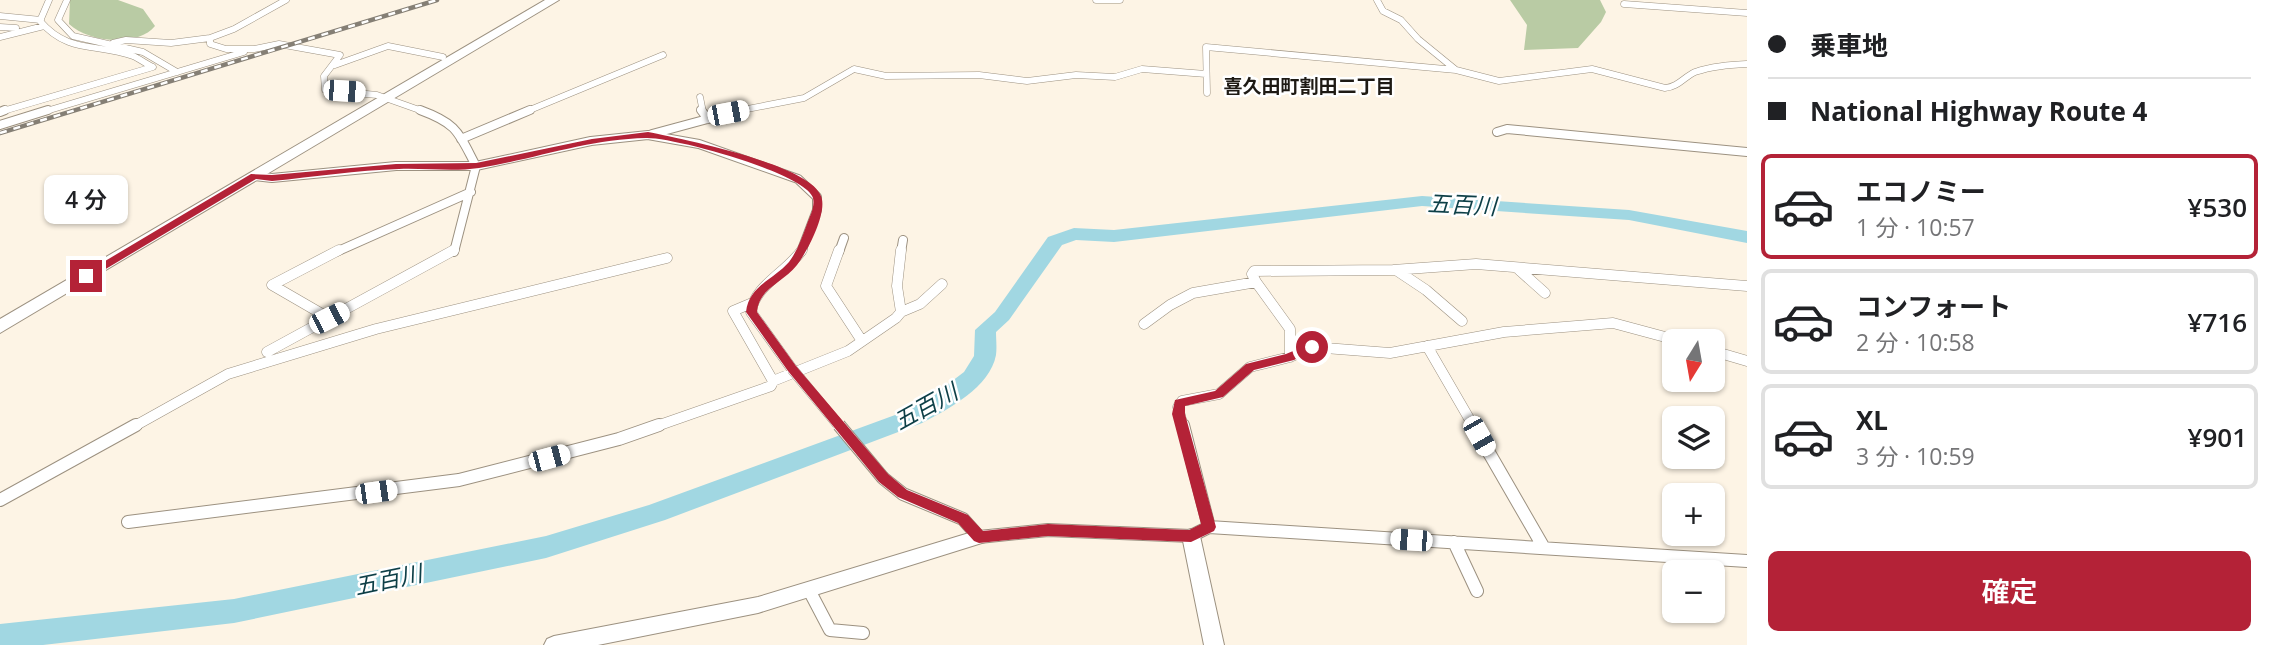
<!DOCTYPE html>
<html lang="ja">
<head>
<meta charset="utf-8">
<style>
	body { margin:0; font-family:"Open Sans","Noto Sans JP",sans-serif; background:#f6f6f6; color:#202124; height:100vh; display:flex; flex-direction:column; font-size:26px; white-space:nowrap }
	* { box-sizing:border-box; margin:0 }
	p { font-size:23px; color:#757577 }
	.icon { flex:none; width:38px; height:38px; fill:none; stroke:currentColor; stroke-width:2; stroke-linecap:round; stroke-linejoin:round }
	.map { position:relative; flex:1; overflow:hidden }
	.sheet { display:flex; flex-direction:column; background:#fff; width:525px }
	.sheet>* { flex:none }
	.hud { display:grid; align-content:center; height:154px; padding:0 21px; background:#fff }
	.needle { width:46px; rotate:191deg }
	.fabs { position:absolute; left:1662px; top:329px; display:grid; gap:14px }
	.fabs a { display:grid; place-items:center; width:63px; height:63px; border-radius:10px; background:#fff; box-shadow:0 2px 5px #0004; font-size:35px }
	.end { position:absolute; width:32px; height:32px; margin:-16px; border:9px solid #b42237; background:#fff; box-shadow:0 0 0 4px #fff }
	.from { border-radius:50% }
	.bubble { position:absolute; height:49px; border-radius:10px; background:#fff; box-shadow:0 2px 5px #0004; font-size:23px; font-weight:600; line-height:49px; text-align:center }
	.car { position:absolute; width:21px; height:42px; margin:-21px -10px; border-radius:9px; box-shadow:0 0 5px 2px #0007; background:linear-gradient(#fff 24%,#345 0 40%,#fff 0 76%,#345 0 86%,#fff 0) }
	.hud b { display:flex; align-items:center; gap:24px; height:66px; font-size:26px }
	.hud b+b { border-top:2px solid #e0e0e0 }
	.hud i { width:18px; height:18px; background:#202124 }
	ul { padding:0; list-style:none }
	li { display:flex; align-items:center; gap:21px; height:105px; margin:0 14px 10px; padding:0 7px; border:4px solid #e0e0e0; border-radius:10px }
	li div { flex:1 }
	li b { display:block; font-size:26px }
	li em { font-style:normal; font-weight:600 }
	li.on { border-color:#b42237 }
	li>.icon { width:63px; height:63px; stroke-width:1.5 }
	.cta { display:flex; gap:14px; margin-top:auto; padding:14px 21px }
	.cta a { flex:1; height:80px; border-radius:10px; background:#b42237; color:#fff; font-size:28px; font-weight:600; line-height:80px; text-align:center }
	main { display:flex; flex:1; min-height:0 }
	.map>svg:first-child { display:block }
	.forest { fill:#b9cba4 }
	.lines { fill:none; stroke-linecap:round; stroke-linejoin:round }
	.river { fill:#a1d7e2; fill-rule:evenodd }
	.street-far3-casing { stroke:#9c9180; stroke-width:7 }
	.street-far2-casing { stroke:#9c9180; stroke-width:10 }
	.street-far1-casing { stroke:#9c9180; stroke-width:11 }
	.street-casing { stroke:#9c9180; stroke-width:14 }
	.secondary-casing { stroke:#9c9180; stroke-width:2 }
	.highway-casing { stroke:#9c9180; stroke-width:2 }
	.street-far3 { stroke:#fff; stroke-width:6 }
	.street-far2 { stroke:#fff; stroke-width:8 }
	.street-far1 { stroke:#fff; stroke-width:10 }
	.street { stroke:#fff; stroke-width:12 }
	.secondary { fill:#fff; fill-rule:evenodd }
	.highway { fill:#fff; fill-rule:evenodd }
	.rail-casing { stroke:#857f75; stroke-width:4.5 }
	.rail { stroke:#fff; stroke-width:2.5; stroke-dasharray:7; stroke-linecap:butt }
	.street-bridge-far1-casing { stroke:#9c9180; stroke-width:11; stroke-linecap:butt }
	.street-bridge-casing { stroke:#9c9180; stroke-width:14; stroke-linecap:butt }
	.street-bridge-far1 { stroke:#fff; stroke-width:10 }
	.street-bridge { stroke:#fff; stroke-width:12 }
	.route { fill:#b42237 }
	.labels { text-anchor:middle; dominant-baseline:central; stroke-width:5; stroke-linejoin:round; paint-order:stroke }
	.far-neighbourhood-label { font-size:19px; font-weight:bold; fill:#1e1a14; stroke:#fff }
	.water-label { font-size:23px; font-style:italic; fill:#0d3f47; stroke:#fff }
</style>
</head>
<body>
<main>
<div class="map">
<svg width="1747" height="645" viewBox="0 0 1747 645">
	<rect width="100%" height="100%" fill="#fdf4e5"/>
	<path class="forest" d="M70,0H118L143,9L155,26C137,48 88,42 69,24Z
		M1510,0H1600L1606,12L1601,22L1578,48L1524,50L1527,25Z"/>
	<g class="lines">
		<path class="river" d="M1422,196L1629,210L1747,231V243L1629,220L1422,206L1114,242L1076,240L1062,245L1009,320L996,332C996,339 997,347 996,355C990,387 949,409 922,423L665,520L546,558L234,623L43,645H0V624L234,599L546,536L649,505L906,411L935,394L964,372L974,356L975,330L995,312L1048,237L1074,228L1114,230Z"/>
		<defs>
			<path id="street-far3" d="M67,0L58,20L73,36L143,52L177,72
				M286,0L234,29L210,38V44L226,49H254L279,44L340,55L324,76L325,90L377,95L425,112
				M1096,0H1120
				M1377,0L1383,11L1401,20L1418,39L1456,70
				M1624,4L1747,13
				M0,16L41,20
				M0,27L16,28
				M0,37L44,26
				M113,43L126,40L171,43L210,38
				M335,65L388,46L443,57
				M1207,93L1206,47L1456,70L1499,81L1592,69L1665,88C1678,87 1684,77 1695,72C1712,66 1730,65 1747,64
				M700,97L703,112
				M0,112L153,67C146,64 140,59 133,56C97,43 68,54 40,21L49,0
				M43,112L244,52
				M525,112L663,55
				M732,112L804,98L854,69L886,76L979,75L1027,81L1076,75L1115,77L1142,69L1206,74"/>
			<path id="street-far2" d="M420,110C458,124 458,132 476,166L454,252
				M701,110L708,119
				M0,112L5,110
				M0,125L48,110
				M1497,132L1507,129L1747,152
				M652,134L741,110
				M461,139L530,110
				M254,176L272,178L396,166H476L591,141L648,135L699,144L798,179L817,197V210L801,252
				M336,252L471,192
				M839,252L844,238
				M901,252L903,240"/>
			<path id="street-far1" d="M839,250L826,286L862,341
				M1517,268L1545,293
				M1396,270L1426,290L1462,321
				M272,285L339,250
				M272,285L329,318
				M901,312L920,304L942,284
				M1144,324L1170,305L1193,293L1256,282
				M1427,346L1474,427
				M1713,351L1747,361
				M267,352L454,250
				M1290,357V329L1256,282L1252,274L1254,271L1393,270L1476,264L1747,286
				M792,369L751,312C754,286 787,272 802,250
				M773,381L848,351L896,318L901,312L897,286L901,250
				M133,427L228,374L376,329L667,258
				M654,427L771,386L773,381L733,311L752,303
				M1183,427L1178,407L1182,401L1219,394L1250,367L1290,357L1312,347L1390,353L1504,332L1613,323L1680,341"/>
			<path id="street" d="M1183,425L1209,527
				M1473,425L1544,548
				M883,478L903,494L963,519L979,537L1048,530L1191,536L1209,527L1747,561
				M0,500L136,425
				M128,522L459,480L619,439L659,425
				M1454,542L1477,591
				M809,590L830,630L863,633"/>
			<path id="secondary" d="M1191,529L1197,531L1200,536L1224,645H1204L1182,536L1185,531Z
				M979,530L985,532L988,537L985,542L758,613L598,645H544L547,639L554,636L758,597Z"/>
			<path id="highway" d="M545,0H559L0,333V319Z"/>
		</defs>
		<use href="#street-far3" class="street-far3-casing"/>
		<use href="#street-far2" class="street-far2-casing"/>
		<use href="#street-far1" class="street-far1-casing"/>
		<use href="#street" class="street-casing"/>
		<use href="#secondary" class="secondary-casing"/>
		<use href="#highway" class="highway-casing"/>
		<use href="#street-far3" class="street-far3"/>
		<use href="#street-far2" class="street-far2"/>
		<use href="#street-far1" class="street-far1"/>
		<use href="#street" class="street"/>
		<use href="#secondary" class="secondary"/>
		<use href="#highway" class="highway"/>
		<defs>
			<path id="rail" d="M0,133L437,0"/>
		</defs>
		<use href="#rail" class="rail-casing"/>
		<use href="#rail" class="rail"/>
		<defs>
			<path id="street-bridge-far1" d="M792,369L840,427"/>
			<path id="street-bridge" d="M839,425L883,478"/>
		</defs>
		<use href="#street-bridge-far1" class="street-bridge-far1-casing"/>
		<use href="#street-bridge" class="street-bridge-casing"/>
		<use href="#street-bridge-far1" class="street-bridge-far1"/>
		<use href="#street-bridge" class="street-bridge"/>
	</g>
	<path class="route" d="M648,132C682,139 809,164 821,196C828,212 807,252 797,265C783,283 759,288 757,312L796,366L888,474L907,490L968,515L983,531L1048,524L1189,530L1201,524L1172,414L1175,400L1215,391L1246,364L1286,354L1312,343L1318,347L1294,360L1254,370L1223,397L1185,406V414L1216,527L1214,531L1191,542L1048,536L979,543L974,541L958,523L898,497L879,482L788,371L746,312C749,286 773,280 789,262C798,250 802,237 807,224C810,216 815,207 813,198C806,173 673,137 646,138C589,139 535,159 479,168C453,172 425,168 399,169C357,170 314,177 272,181L256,179L89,279L80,276L251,174L272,175L396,164L476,163L592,139Z"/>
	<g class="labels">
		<g class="far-neighbourhood-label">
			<text x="1309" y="86">喜久田町割田二丁目</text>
		</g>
		<g class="water-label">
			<text transform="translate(1462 204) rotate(3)">五百川</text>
			<text transform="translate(925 406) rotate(-29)">五百川</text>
			<text transform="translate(388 579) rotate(-12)">五百川</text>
		</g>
	</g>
</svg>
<div class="fabs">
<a><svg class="needle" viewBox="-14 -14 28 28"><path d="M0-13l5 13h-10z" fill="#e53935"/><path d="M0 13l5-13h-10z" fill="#757577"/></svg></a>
<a><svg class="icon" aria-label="layers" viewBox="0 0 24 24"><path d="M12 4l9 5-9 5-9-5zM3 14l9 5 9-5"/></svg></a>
<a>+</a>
<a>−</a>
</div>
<i class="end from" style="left:1312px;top:347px"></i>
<i class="end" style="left:86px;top:276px"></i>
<div class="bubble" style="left:44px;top:175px;width:84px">4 分</div>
<i class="car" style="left:344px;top:91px;rotate:94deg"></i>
<i class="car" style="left:728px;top:113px;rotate:79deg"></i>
<i class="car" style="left:329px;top:318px;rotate:63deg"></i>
<i class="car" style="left:1479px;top:436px;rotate:150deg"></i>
<i class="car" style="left:549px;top:458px;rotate:75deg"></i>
<i class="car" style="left:376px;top:492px;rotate:82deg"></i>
<i class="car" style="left:1411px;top:540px;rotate:274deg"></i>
</div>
<section class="sheet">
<div class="hud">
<b><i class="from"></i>乗車地</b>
<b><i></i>National Highway Route 4</b>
</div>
<ul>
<li class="on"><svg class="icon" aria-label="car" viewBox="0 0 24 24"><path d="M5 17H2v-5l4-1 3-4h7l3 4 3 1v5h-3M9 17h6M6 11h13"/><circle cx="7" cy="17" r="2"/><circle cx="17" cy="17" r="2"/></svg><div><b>エコノミー</b><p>1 分 · 10:57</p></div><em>¥530</em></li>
<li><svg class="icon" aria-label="car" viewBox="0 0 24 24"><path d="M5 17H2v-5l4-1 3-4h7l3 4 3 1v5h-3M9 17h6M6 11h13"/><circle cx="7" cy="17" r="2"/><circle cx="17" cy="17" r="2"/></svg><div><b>コンフォート</b><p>2 分 · 10:58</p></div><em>¥716</em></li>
<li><svg class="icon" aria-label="car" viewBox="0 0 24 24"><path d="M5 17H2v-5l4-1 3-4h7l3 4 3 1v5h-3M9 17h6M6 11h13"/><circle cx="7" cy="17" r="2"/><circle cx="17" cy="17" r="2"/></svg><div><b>XL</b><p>3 分 · 10:59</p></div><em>¥901</em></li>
</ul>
<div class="cta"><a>確定</a></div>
</section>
</main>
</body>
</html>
